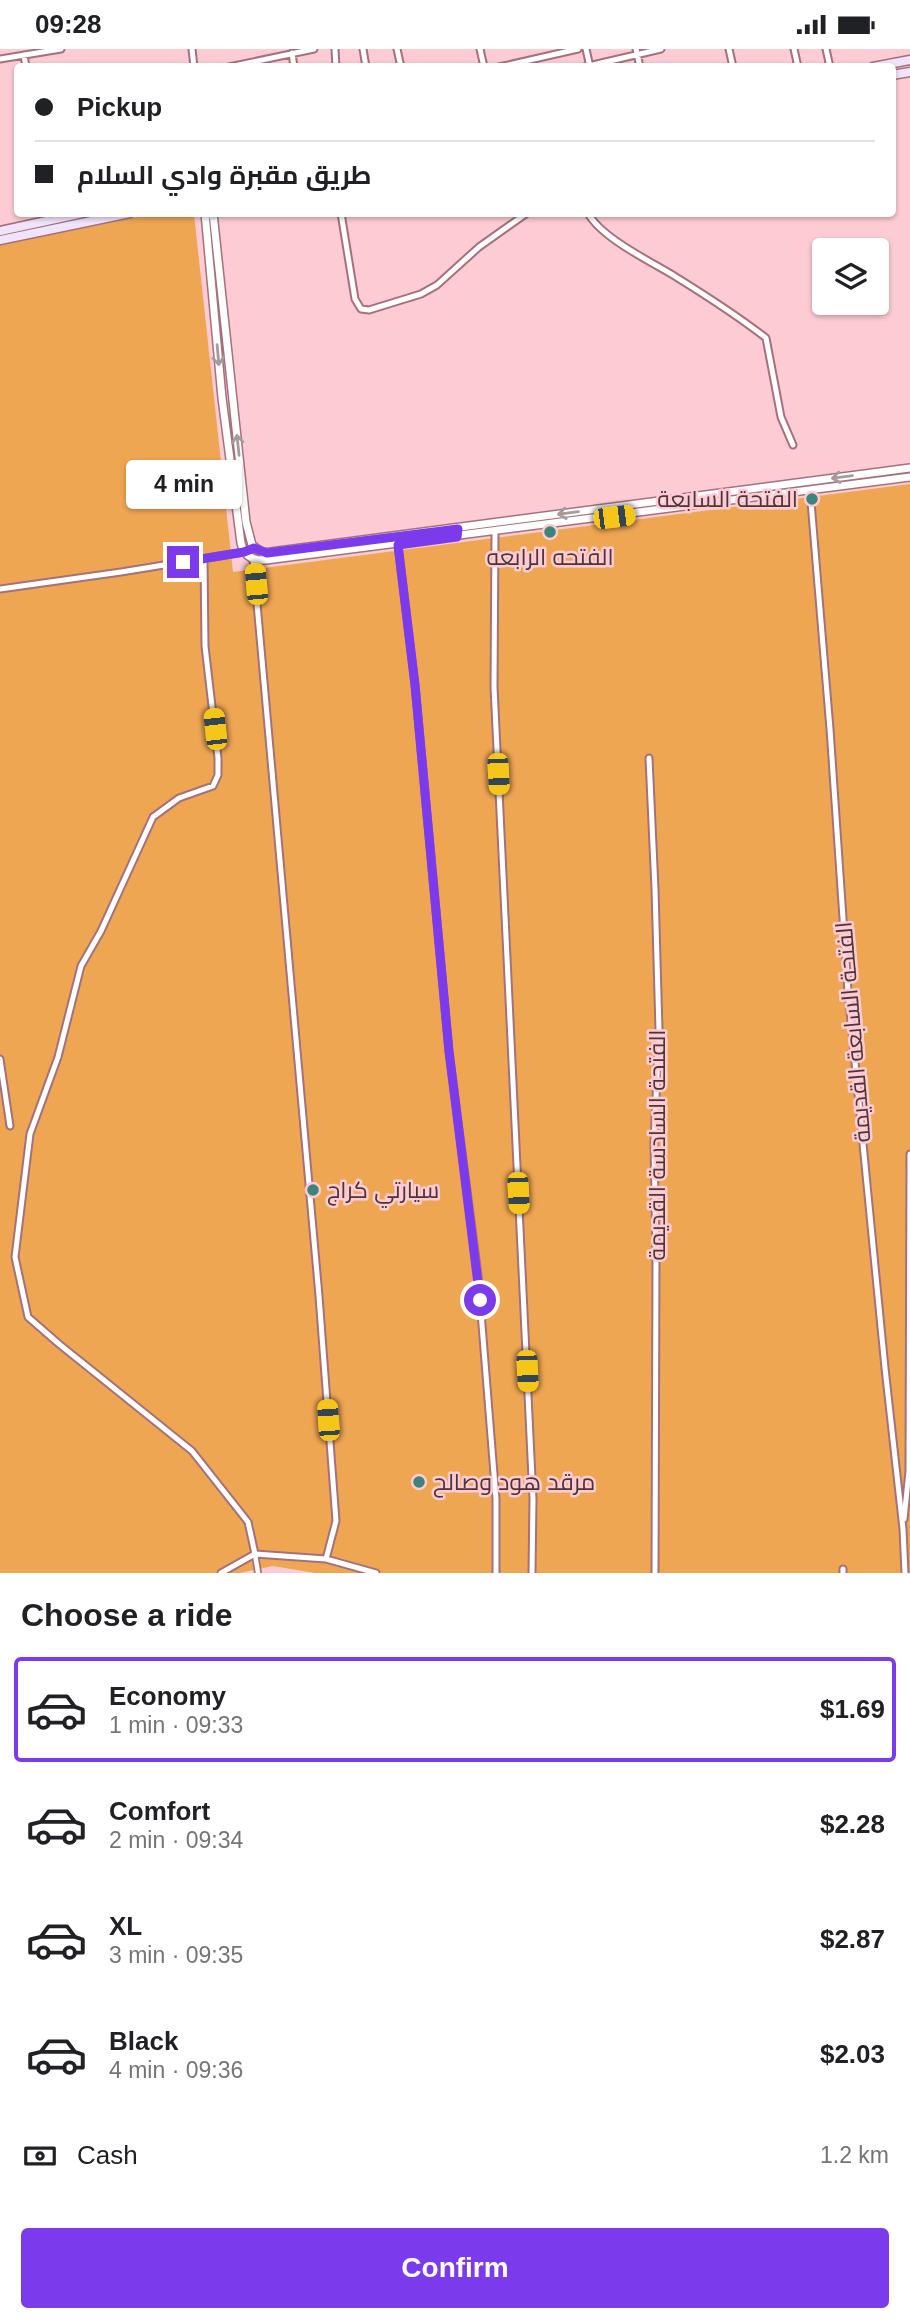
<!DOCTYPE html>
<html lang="en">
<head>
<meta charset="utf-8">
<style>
	body { margin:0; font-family:Helvetica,Cairo,sans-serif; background:#f2f2f2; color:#202124; height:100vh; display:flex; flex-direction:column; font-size:26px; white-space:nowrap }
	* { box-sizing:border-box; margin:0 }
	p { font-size:23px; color:#757577 }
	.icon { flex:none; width:38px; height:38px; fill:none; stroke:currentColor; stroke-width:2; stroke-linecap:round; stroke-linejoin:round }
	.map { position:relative; height:1524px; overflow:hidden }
	.panel { display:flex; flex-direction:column; background:#fff; flex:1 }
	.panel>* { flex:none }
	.guide { position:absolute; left:14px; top:14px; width:882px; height:154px; border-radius:7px; box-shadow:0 2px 5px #0004; display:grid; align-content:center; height:154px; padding:0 21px; background:#fff }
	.fabs { position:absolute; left:812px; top:189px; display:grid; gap:14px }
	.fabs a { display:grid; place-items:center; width:77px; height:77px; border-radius:7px; background:#fff; box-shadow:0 2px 5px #0004; font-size:35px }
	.end { position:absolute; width:32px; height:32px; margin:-16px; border:9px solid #7c3aed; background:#fff; box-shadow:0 0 0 4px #fff }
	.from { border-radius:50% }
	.bubble { position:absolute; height:49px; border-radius:7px; background:#fff; box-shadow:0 2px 5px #0004; font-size:23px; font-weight:800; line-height:49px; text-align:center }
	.car { position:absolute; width:21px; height:42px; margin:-21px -10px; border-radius:9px; box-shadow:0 0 5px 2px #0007; background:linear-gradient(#f5c518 24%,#345 0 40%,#f5c518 0 76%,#345 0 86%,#f5c518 0) }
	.guide b { display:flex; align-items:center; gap:24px; height:66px; font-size:26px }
	.guide b+b { border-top:2px solid #e0e0e0 }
	.guide i { width:18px; height:18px; background:#202124 }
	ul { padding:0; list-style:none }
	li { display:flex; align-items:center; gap:21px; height:105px; margin:0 14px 10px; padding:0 7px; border:4px solid transparent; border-radius:7px }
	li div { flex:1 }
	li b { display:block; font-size:26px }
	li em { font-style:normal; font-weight:800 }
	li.current { border-color:#7c3aed }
	li>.icon { width:63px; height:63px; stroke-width:1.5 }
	h2 { padding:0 21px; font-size:32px; line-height:84px }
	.pay { display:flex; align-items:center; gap:18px; height:77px; padding:0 21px; font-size:26px }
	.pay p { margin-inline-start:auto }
	.button { display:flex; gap:14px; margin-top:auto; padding:14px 21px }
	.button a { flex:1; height:80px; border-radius:7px; background:#7c3aed; color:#fff; font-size:28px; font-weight:800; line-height:80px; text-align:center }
	.status { display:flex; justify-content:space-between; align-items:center; height:49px; padding:0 35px; background:#fff; direction:ltr }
	.status svg { height:19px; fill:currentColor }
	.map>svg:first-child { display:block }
	.green { fill:#efa653 }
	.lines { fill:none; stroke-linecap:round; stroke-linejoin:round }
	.pedestrian-casing { stroke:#a6707a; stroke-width:8 }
	.minor-casing { stroke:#a6707a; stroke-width:9 }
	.tertiary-casing { stroke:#a6707a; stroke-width:10 }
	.secondary-casing { stroke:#a6707a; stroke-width:11 }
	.pedestrian { stroke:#fff; stroke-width:4.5 }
	.minor { stroke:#fff; stroke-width:5 }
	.tertiary { stroke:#fff; stroke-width:7 }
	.secondary { stroke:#f0e3fc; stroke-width:8 }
	.oneway { stroke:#a69a9c }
	.route { stroke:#7c3aed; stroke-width:9 }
	.poi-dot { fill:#3d847e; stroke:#fccbd3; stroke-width:2.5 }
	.labels { text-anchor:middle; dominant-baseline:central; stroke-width:5; stroke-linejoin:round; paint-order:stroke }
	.poi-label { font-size:23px; fill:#4c3438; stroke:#fccbd3; text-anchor:start }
	.street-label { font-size:23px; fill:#4c3438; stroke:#fccbd3 }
</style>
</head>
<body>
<div class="status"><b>09:28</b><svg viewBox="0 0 49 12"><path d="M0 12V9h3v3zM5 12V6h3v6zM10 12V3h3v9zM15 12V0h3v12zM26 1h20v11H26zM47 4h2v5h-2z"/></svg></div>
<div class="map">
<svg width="910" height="1524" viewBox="0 0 910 1524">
	<rect width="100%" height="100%" fill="#fccbd3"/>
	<path class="green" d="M152,165H194L233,523L910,435V1524H315L273,1517L239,1524H0V196Z"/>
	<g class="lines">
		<defs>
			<path id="pedestrian" d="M255,1505L258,1524"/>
			<path id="minor" d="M192,0L194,18
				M335,0L336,18
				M363,0L366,18
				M397,0L401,18
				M480,0L484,18
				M586,0L590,18
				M636,0L640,18
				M729,0L733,18
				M794,0L798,18
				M826,0L830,18
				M292,4L294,18
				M24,6L26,18
				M0,10L61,0
				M229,18L314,0
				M499,18L578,0
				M584,18L661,0
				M341,164L355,250L361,260L369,261L421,245L437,236L479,198L527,164
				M588,164C601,189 652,213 676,228C705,246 739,268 766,289L781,368L793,396
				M810,441L830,680L848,942L885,1319L903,1480L905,1524
				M495,483L494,638L533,1450L532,1524
				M398,496L415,636L449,1003L478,1226L496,1450V1524
				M204,510L205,597L218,709V726L213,737L179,749L153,768L101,882L81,917L58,1008L30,1085L15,1208L28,1268L59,1295L192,1402L248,1473L255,1505
				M0,540L121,523L244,503L254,499
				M649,709L655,840L659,981L654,1094L656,1207L655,1524
				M0,1010L10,1077
				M904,1470L909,1422L910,1105
				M326,1510L376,1524
				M843,1520V1524
				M221,1524L255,1505L326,1510L336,1472L319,1247L253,510"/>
			<path id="tertiary" d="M205,164L222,349L241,494C244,507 253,512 266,511L910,428
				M213,164L246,473L252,496L263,504L910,419"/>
			<path id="secondary" d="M873,18L910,11
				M892,26L910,23
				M213,167L214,164
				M0,182L83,164
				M0,191L130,164"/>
		</defs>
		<use href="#pedestrian" class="pedestrian-casing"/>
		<use href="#minor" class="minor-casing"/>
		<use href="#tertiary" class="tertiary-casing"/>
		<use href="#secondary" class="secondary-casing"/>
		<use href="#pedestrian" class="pedestrian"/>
		<use href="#minor" class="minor"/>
		<use href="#tertiary" class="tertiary"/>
		<use href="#secondary" class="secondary"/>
	</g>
	<defs><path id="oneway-shaft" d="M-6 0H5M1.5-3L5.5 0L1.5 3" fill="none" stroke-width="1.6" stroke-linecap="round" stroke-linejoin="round" transform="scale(1.75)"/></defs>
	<g class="oneway">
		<use href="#oneway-shaft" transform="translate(218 306) rotate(85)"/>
		<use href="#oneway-shaft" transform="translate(238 396) rotate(-96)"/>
		<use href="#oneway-shaft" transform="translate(842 428) rotate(173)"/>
		<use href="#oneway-shaft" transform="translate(568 464) rotate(172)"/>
	</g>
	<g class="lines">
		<path class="route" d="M183,513L244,503L254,499L267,504L458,480L457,488L398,496L415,636L449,1002L480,1251"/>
	</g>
	<g class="poi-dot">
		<circle cx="812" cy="450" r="7"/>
		<circle cx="550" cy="483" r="7"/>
		<circle cx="313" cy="1141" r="7"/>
		<circle cx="419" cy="1433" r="7"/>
	</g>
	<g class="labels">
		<g class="poi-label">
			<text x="798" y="450" text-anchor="end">الفتحة السابعة</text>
			<text x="550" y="508" text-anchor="middle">الفتحه الرابعه</text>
			<text x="327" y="1141">سيارتي كراج</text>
			<text x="433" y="1433">مرقد هود وصالح</text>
		</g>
		<g class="street-label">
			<text transform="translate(853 983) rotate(-95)">الفتحة السابعة القديمة</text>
			<text transform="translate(657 1096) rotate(-90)">الفتحة السادسة القديمة</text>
		</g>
	</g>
</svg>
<div class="fabs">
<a><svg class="icon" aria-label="layers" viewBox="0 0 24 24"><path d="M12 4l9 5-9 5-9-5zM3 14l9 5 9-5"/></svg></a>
</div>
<i class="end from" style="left:480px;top:1251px"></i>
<i class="end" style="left:183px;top:513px"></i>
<div class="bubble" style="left:126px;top:411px;width:116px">4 min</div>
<i class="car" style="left:614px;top:468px;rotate:83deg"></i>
<i class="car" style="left:256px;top:535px;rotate:355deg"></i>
<i class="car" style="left:215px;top:680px;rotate:354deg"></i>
<i class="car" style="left:498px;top:725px;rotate:177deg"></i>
<i class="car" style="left:518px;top:1144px;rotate:177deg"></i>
<i class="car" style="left:527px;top:1322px;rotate:177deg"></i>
<i class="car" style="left:328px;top:1371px;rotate:356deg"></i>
<div class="guide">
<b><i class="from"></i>Pickup</b>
<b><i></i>طريق مقبرة وادي السلام</b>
</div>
</div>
<section class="panel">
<h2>Choose a ride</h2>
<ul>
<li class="current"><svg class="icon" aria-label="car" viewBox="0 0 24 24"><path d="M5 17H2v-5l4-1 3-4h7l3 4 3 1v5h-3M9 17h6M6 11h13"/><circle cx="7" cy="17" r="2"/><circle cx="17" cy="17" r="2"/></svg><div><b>Economy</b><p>1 min · 09:33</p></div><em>$1.69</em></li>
<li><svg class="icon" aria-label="car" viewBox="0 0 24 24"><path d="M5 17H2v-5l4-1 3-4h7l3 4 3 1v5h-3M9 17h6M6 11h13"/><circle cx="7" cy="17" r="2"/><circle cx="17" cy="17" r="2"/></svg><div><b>Comfort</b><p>2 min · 09:34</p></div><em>$2.28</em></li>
<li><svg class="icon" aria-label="car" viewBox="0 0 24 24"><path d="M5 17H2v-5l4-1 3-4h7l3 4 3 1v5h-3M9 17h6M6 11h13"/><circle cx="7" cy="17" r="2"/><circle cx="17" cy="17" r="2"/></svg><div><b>XL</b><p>3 min · 09:35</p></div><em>$2.87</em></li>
<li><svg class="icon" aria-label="car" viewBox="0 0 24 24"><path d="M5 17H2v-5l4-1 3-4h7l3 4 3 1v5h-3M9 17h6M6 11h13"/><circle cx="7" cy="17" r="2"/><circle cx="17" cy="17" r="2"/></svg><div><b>Black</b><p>4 min · 09:36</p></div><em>$2.03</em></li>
</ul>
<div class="pay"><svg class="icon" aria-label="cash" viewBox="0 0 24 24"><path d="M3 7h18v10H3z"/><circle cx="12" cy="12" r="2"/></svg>Cash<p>1.2 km</p></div>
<div class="button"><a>Confirm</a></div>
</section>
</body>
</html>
